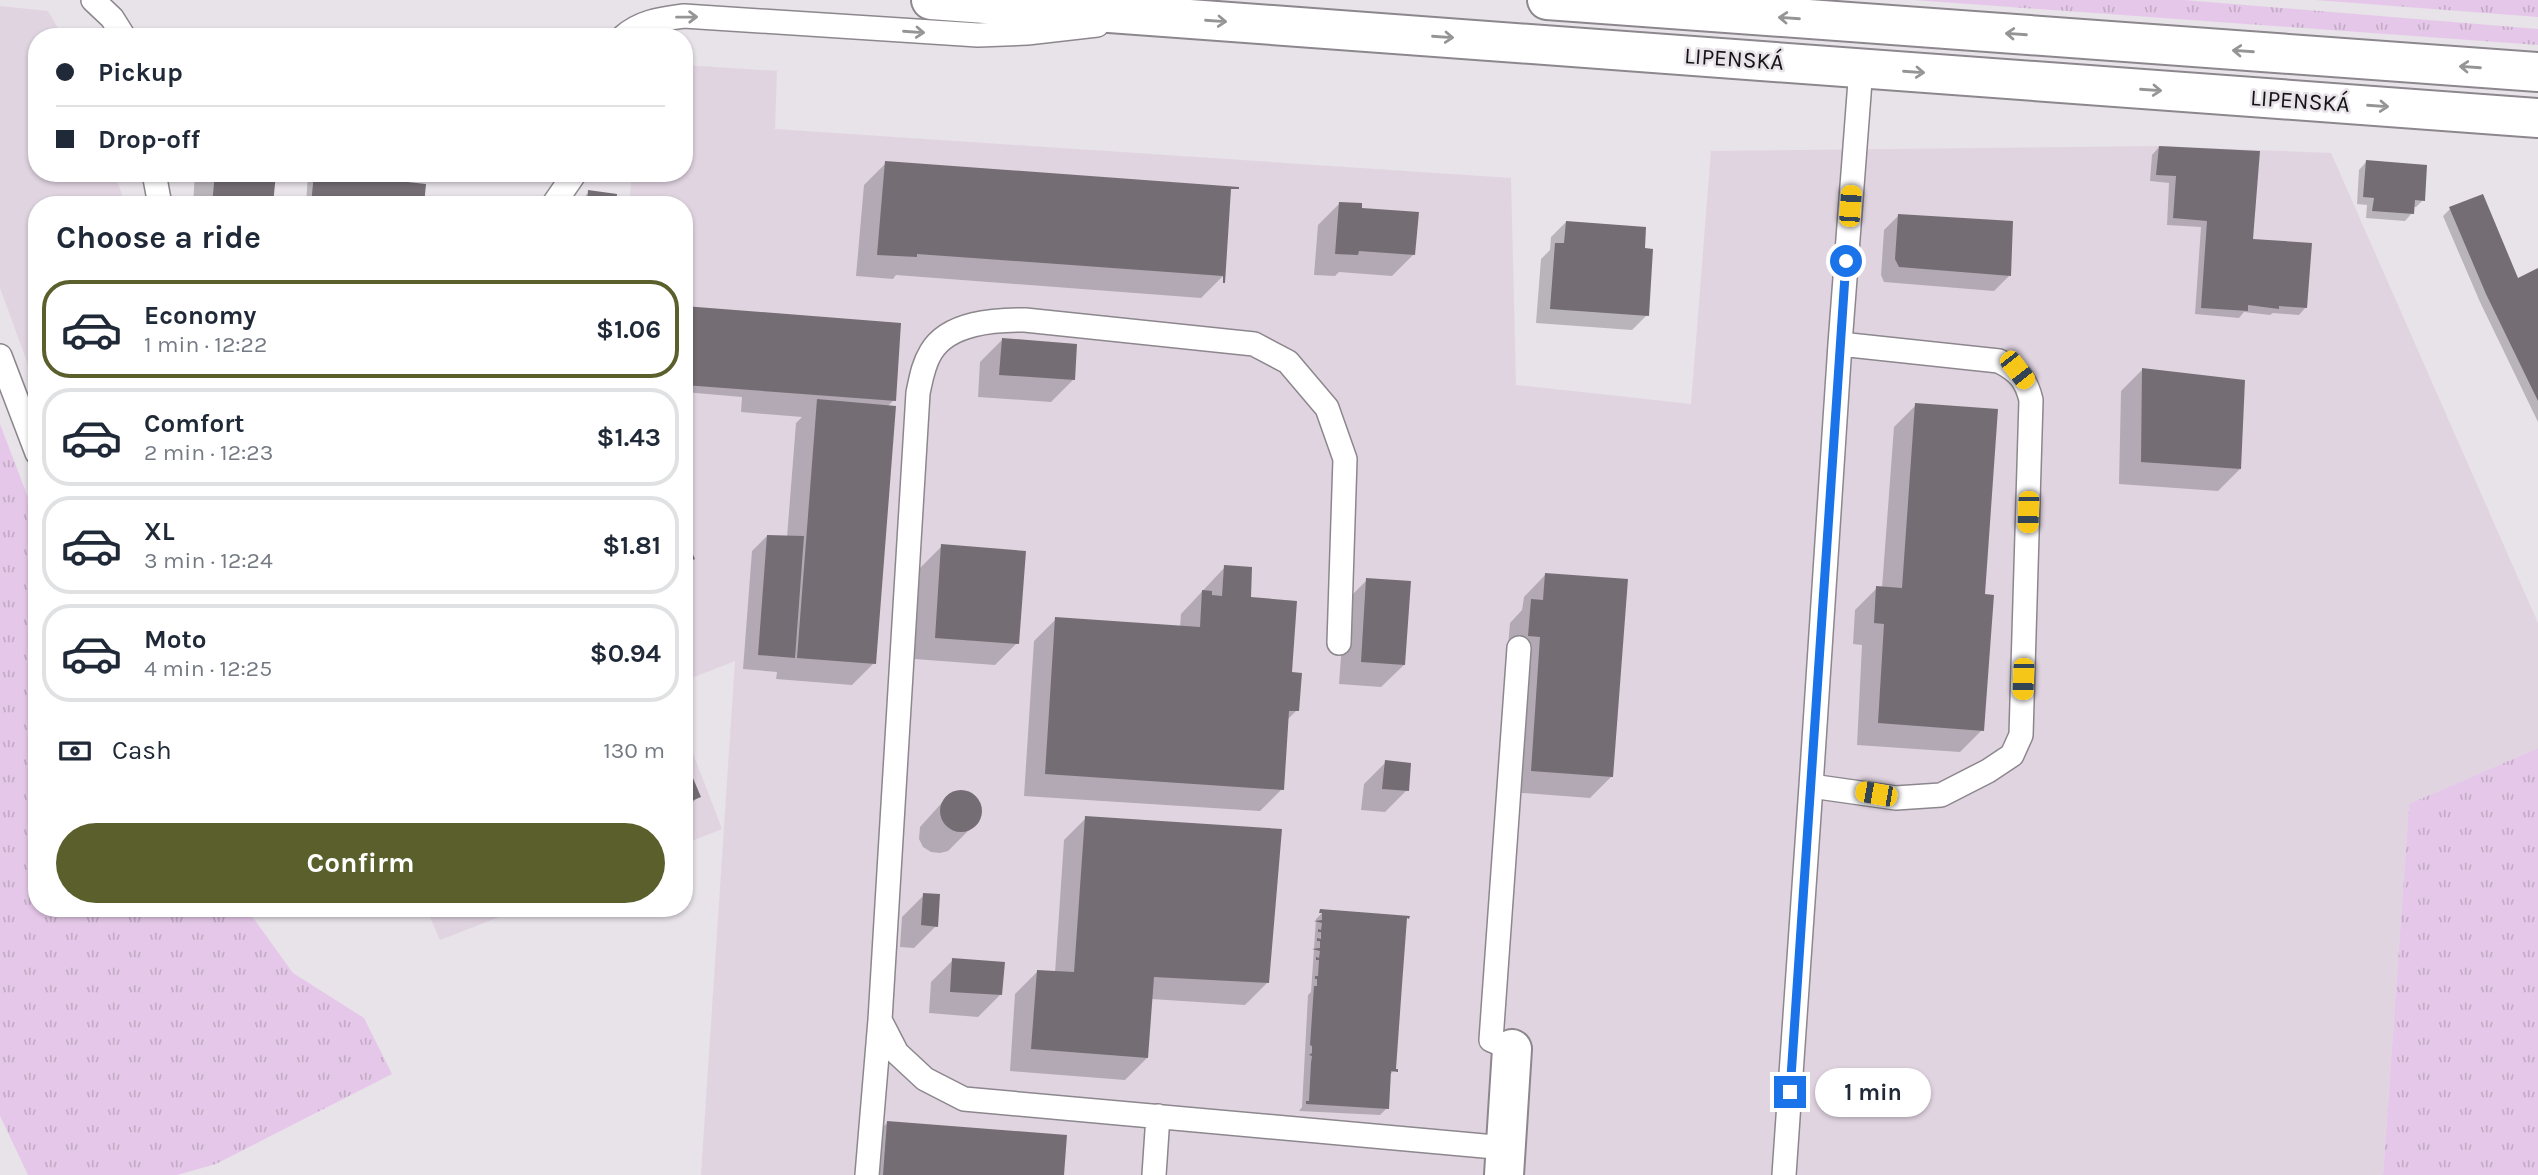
<!DOCTYPE html>
<html lang="en">
<head>
<meta charset="utf-8">
<style>
	body { margin:0; font-family:Karla,sans-serif; background:#f2f2f3; color:#1f2937; height:100vh; display:flex; flex-direction:column; font-size:26px; white-space:nowrap }
	* { box-sizing:border-box; margin:0 }
	p { font-size:23px; color:#747a83 }
	.icon { flex:none; width:38px; height:38px; fill:none; stroke:currentColor; stroke-width:2; stroke-linecap:round; stroke-linejoin:round }
	.map { position:relative; flex:1; overflow:hidden }
	.sheet { position:absolute; left:28px; top:196px; width:665px; height:721px; display:flex; flex-direction:column; background:#fff; border-radius:28px; box-shadow:0 2px 5px #0004 }
	.sheet>* { flex:none }
	.guide { position:absolute; left:28px; top:28px; width:665px; height:154px; border-radius:28px; box-shadow:0 2px 5px #0004; display:grid; align-content:center; height:154px; padding:0 28px; background:#fff }
	.end { position:absolute; width:32px; height:32px; margin:-16px; border:9px solid #1a73e8; background:#fff; box-shadow:0 0 0 4px #fff }
	.from { border-radius:50% }
	.bubble { position:absolute; height:49px; border-radius:24px; background:#fff; box-shadow:0 2px 5px #0004; font-size:23px; font-weight:700; line-height:49px; text-align:center }
	.car { position:absolute; width:21px; height:42px; margin:-21px -10px; border-radius:9px; box-shadow:0 0 5px 2px #0007; background:linear-gradient(#f5c518 24%,#345 0 40%,#f5c518 0 76%,#345 0 86%,#f5c518 0) }
	.guide b { display:flex; align-items:center; gap:24px; height:66px; font-size:26px }
	.guide b+b { border-top:2px solid #e0e1e3 }
	.guide i { width:18px; height:18px; background:#1f2937 }
	ul { padding:0; list-style:none }
	li { display:flex; align-items:center; gap:21px; height:98px; margin:0 14px 10px; padding:0 14px; border:4px solid #e0e1e3; border-radius:28px }
	li div { flex:1 }
	li b { display:block; font-size:26px }
	li em { font-style:normal; font-weight:700 }
	li.current { border-color:#5b5f2c }
	li>.icon { width:63px; height:63px; stroke-width:1.5 }
	h2 { padding:0 28px; font-size:32px; line-height:84px }
	.pay { display:flex; align-items:center; gap:18px; height:77px; padding:0 28px; font-size:26px }
	.pay p { margin-inline-start:auto }
	.button { display:flex; gap:14px; margin-top:auto; padding:14px 28px }
	.button a { flex:1; height:80px; border-radius:42px; background:#5b5f2c; color:#fff; font-size:28px; font-weight:700; line-height:80px; text-align:center }
	.map>svg:first-child { display:block }
	.built { fill:#e0d4e1 }
	.grass { fill:url(#grass-tufts) }
	.shadow { fill:#0003 }
	.building { fill:#746e74 }
	.lines { fill:none; stroke-linecap:round; stroke-linejoin:round }
	.service-casing { stroke:#8c878d; stroke-width:26 }
	.minor-casing { stroke:#8c878d; stroke-width:42 }
	.primary-casing { stroke:#8c878d; stroke-width:42 }
	.service { stroke:#fff; stroke-width:23 }
	.minor { stroke:#fff; stroke-width:38 }
	.primary { stroke:#fff; stroke-width:38 }
	.oneway { stroke:#969596 }
	.route { stroke:#1a73e8; stroke-width:9 }
	.labels { text-anchor:middle; dominant-baseline:central; stroke-width:5; stroke-linejoin:round; paint-order:stroke }
	.street-label { font-size:23px; fill:#151315; stroke:#e8e2e9 }
</style>
</head>
<body>
<div class="map">
<svg width="2538" height="1175" viewBox="0 0 2538 1175">
	<defs>
		<pattern id="grass-tufts" width="24" height="20" patternUnits="userSpaceOnUse" patternTransform="scale(1.75)"><rect width="24" height="20" fill="#e5c8e9"/><path d="M3 7l-1-3M5 7V3M7 7l1-3M15 17l-1-3M17 17v-4M19 17l1-3" fill="none" stroke="#c4abc7"/></pattern>
	</defs>
	<rect width="100%" height="100%" fill="#e8e2e9"/>
	<path class="built" d="M0,6L48,11L63,37H37V173H114L126,205H37V389L0,288Z
		M684,65L777,71L775,129L1511,178L1516,385L1691,404L1711,151L2159,146L2331,153L2538,623V748L2409,804L2383,1175H701L735,661L684,681V205H629L632,173H684Z
		M684,730L722,829L684,844Z
		M426,908H522L440,940Z"/>
	<path class="grass" d="M1914,0H2184L2538,29V45Z
		M2315,0H2538V17Z
		M0,424L37,521V908H246L293,973L364,1018L392,1074L216,1164L177,1175H28L0,1116Z
		M2538,748V1175H2383L2409,804Z"/>
	<path class="shadow" d="M2159,147L2251,241L2306,307L2299,315L2273,313L2270,315L2244,312L2239,318L2195,314L2201,227L2167,225L2169,183L2150,181L2152,155Z
		M2366,162L2423,200L2416,207H2413L2412,213L2405,221L2366,218L2367,205L2357,204L2359,170Z
		M886,163L1223,276L1201,298L896,275L893,279L856,276L864,185Z
		M195,173H274L272,205H193Z
		M308,173H378V180L422,205H306Z
		M589,192L614,205H576Z
		M1340,203L1360,209L1414,254L1392,276L1339,272L1335,276L1314,275L1318,225Z
		M2450,209L2517,280L2538,270V422L2480,302L2443,216Z
		M1899,215L2009,276L1994,291L1884,282L1881,275L1884,230Z
		M1566,222L1647,315L1632,330L1536,323L1541,259L1550,250L1551,237Z
		M684,308L894,400L887,407L874,663L852,685L776,679L777,672L743,669L752,551L767,536L787,537L796,423L802,417L741,412L742,397L684,392Z
		M1002,340L1073,380L1051,402L978,397L980,362Z
		M2143,369L2240,469L2218,491L2119,484L2121,391Z
		M1916,405L1982,730L1960,752L1857,745L1862,645L1853,644L1855,610L1877,588H1882L1894,427Z
		M942,546L1017,643L995,665L914,659L920,568Z
		M1225,567L1290,674L1297,710L1287,720L1282,789L1260,811L1024,796L1034,641L1056,619L1180,628L1181,614Z
		M1546,574L1612,776L1590,798L1509,792L1507,658L1510,623L1522,610L1524,597Z
		M1367,580L1404,665L1381,687L1339,684L1345,602Z
		M684,762L699,796L684,811Z
		M1386,762L1407,790L1385,812L1361,810L1364,784Z
		M956,792H965L979,803L981,812L978,821L948,851L940,853L931,852L923,847L919,839L920,827L948,796Z
		M1086,818L1267,983L1245,1005L1151,999L1147,1058L1125,1080L1010,1071L1015,994L1037,972L1055,973L1064,840Z
		M924,895L936,926L914,948L900,947L902,917Z
		M427,908H442L429,913Z
		M1324,911L1394,1071L1389,1075L1387,1108L1380,1115L1299,1111L1302,1107L1308,995L1311,992L1316,919Z
		M953,960L1000,995L978,1017L929,1013L931,982Z
		M888,1122L1062,1175H863L866,1144Z"/>
	<path class="building" d="M2159,146L2260,151L2253,239L2312,243L2307,308L2279,306V309L2248,305V311L2201,308L2207,221L2173,218L2176,176L2156,175Z
		M2366,160L2427,165L2425,201L2415,200L2414,214L2372,211L2374,198L2363,197Z
		M885,161L1239,187V189H1231L1225,283H1223V276L917,254V257L877,255Z
		M215,173H276L273,205H212Z
		M314,173H380V179L426,184L424,205H311Z
		M588,190L617,194L616,205H587Z
		M2483,194L2518,278L2538,268V401L2486,294L2449,207Z
		M1339,202L1362,203V208L1419,212L1415,255L1359,251L1358,255L1335,254Z
		M1898,214L2013,221L2011,276L1899,267L1895,259Z
		M1566,221L1646,227L1645,248L1653,249L1649,316L1550,309L1555,243H1564Z
		M684,306L901,323L896,401L684,385Z
		M1002,338L1077,344L1075,380L999,375Z
		M2142,368L2245,380L2241,469L2141,462Z
		M817,399L896,406L876,664L797,658Z
		M1915,403L1998,409L1985,594L1994,595L1984,731L1878,723L1884,624L1874,623L1876,586L1902,588Z
		M767,535L804,536L795,658L758,655Z
		M687,541L695,559L684,564V542Z
		M941,544L1026,551L1019,644L935,638Z
		M1224,565L1252,567L1251,597L1297,601L1292,672L1302,673L1299,711H1289L1284,790L1045,774L1055,617L1200,627L1202,590L1212,591V595L1222,596Z
		M1545,573L1628,579L1613,777L1531,771L1540,637L1528,636L1531,599L1543,600Z
		M1366,578L1411,581L1405,665L1361,662Z
		M684,757L701,797L684,804Z
		M1385,760L1411,763L1409,791L1382,789Z
		M940 811a21 21 0 1 1 42 0a21 21 0 1 1-42 0Z
		M1085,816L1282,829L1269,983L1154,977L1148,1058L1031,1049L1037,970L1074,972Z
		M923,893L940,894L938,927L921,925Z
		M1320,909L1410,916L1409,919L1407,918L1402,985L1396,1069H1398V1072L1391,1071L1389,1109L1306,1104V1101H1309L1311,1063L1312,1056L1309,1055L1312,1053V1046L1310,1045L1314,986H1317V979H1315V976H1318L1319,960H1316V957L1319,958L1320,951L1312,949L1320,948V941H1317V938L1321,939V932H1318V929L1321,930L1322,923L1314,921L1322,920V913H1319Z
		M952,958L1005,962L1002,995L950,992Z
		M887,1121L1067,1135L1064,1175H883Z"/>
	<g class="lines">
		<defs>
			<path id="service" d="M93,0L112,18L124,37
				M623,37C641,21 662,19 684,16L978,35L1027,33L1097,25
				M154,173L160,205
				M553,205L575,173
				M1840,344L1999,361C2018,371 2026,379 2031,400L2021,735L2012,755L1988,771L1941,795L1896,798L1811,786Z
				M1840,344L1861,68
				M0,356L37,453
				M880,1020L897,1053L925,1079L964,1099L1506,1148
				M1512,1049L1491,1040L1519,648
				M867,1175L880,1020L918,393C921,379 923,365 931,352C949,322 995,320 1025,320L1254,344L1288,362L1327,408L1345,459L1339,643
				M1154,1175L1158,1116
				M1784,1175L1811,786"/>
			<path id="minor" d="M1504,1175L1512,1049"/>
			<path id="primary" d="M931,0L2538,118
				M1547,0L2538,72"/>
		</defs>
		<use href="#service" class="service-casing"/>
		<use href="#minor" class="minor-casing"/>
		<use href="#primary" class="primary-casing"/>
		<use href="#service" class="service"/>
		<use href="#minor" class="minor"/>
		<use href="#primary" class="primary"/>
	</g>
	<defs><path id="oneway-shaft" d="M-6 0H5M1.5-3L5.5 0L1.5 3" fill="none" stroke-width="1.6" stroke-linecap="round" stroke-linejoin="round" transform="scale(1.75)"/></defs>
	<g class="oneway">
		<use href="#oneway-shaft" transform="translate(687 17) rotate(-1)"/>
		<use href="#oneway-shaft" transform="translate(1789 18) rotate(-176)"/>
		<use href="#oneway-shaft" transform="translate(1216 21) rotate(4)"/>
		<use href="#oneway-shaft" transform="translate(914 32) rotate(4)"/>
		<use href="#oneway-shaft" transform="translate(2016 34) rotate(-176)"/>
		<use href="#oneway-shaft" transform="translate(1443 37) rotate(4)"/>
		<use href="#oneway-shaft" transform="translate(2243 51) rotate(-176)"/>
		<use href="#oneway-shaft" transform="translate(2470 67) rotate(-176)"/>
		<use href="#oneway-shaft" transform="translate(1914 72) rotate(4)"/>
		<use href="#oneway-shaft" transform="translate(2151 90) rotate(4)"/>
		<use href="#oneway-shaft" transform="translate(2378 106) rotate(4)"/>
	</g>
	<g class="lines">
		<path class="route" d="M1790,1092L1846,261"/>
	</g>
	<g class="labels">
		<g class="street-label">
			<text transform="translate(1734 59) rotate(4)">LIPENSKÁ</text>
			<text transform="translate(2300 101) rotate(4)">LIPENSKÁ</text>
		</g>
	</g>
</svg>
<i class="end from" style="left:1846px;top:261px"></i>
<i class="end" style="left:1790px;top:1092px"></i>
<div class="bubble" style="left:1815px;top:1068px;width:116px">1 min</div>
<i class="car" style="left:1850px;top:206px;rotate:4deg"></i>
<i class="car" style="left:2017px;top:370px;rotate:142deg"></i>
<i class="car" style="left:2028px;top:512px;rotate:182deg"></i>
<i class="car" style="left:2023px;top:679px;rotate:182deg"></i>
<i class="car" style="left:1876px;top:794px;rotate:280deg"></i>
<div class="guide">
<b><i class="from"></i>Pickup</b>
<b><i></i>Drop-off</b>
</div>
<section class="sheet">
<h2>Choose a ride</h2>
<ul>
<li class="current"><svg class="icon" aria-label="car" viewBox="0 0 24 24"><path d="M5 17H2v-5l4-1 3-4h7l3 4 3 1v5h-3M9 17h6M6 11h13"/><circle cx="7" cy="17" r="2"/><circle cx="17" cy="17" r="2"/></svg><div><b>Economy</b><p>1 min · 12:22</p></div><em>$1.06</em></li>
<li><svg class="icon" aria-label="car" viewBox="0 0 24 24"><path d="M5 17H2v-5l4-1 3-4h7l3 4 3 1v5h-3M9 17h6M6 11h13"/><circle cx="7" cy="17" r="2"/><circle cx="17" cy="17" r="2"/></svg><div><b>Comfort</b><p>2 min · 12:23</p></div><em>$1.43</em></li>
<li><svg class="icon" aria-label="car" viewBox="0 0 24 24"><path d="M5 17H2v-5l4-1 3-4h7l3 4 3 1v5h-3M9 17h6M6 11h13"/><circle cx="7" cy="17" r="2"/><circle cx="17" cy="17" r="2"/></svg><div><b>XL</b><p>3 min · 12:24</p></div><em>$1.81</em></li>
<li><svg class="icon" aria-label="car" viewBox="0 0 24 24"><path d="M5 17H2v-5l4-1 3-4h7l3 4 3 1v5h-3M9 17h6M6 11h13"/><circle cx="7" cy="17" r="2"/><circle cx="17" cy="17" r="2"/></svg><div><b>Moto</b><p>4 min · 12:25</p></div><em>$0.94</em></li>
</ul>
<div class="pay"><svg class="icon" aria-label="cash" viewBox="0 0 24 24"><path d="M3 7h18v10H3z"/><circle cx="12" cy="12" r="2"/></svg>Cash<p>130 m</p></div>
<div class="button"><a>Confirm</a></div>
</section>
</div>
</body>
</html>
